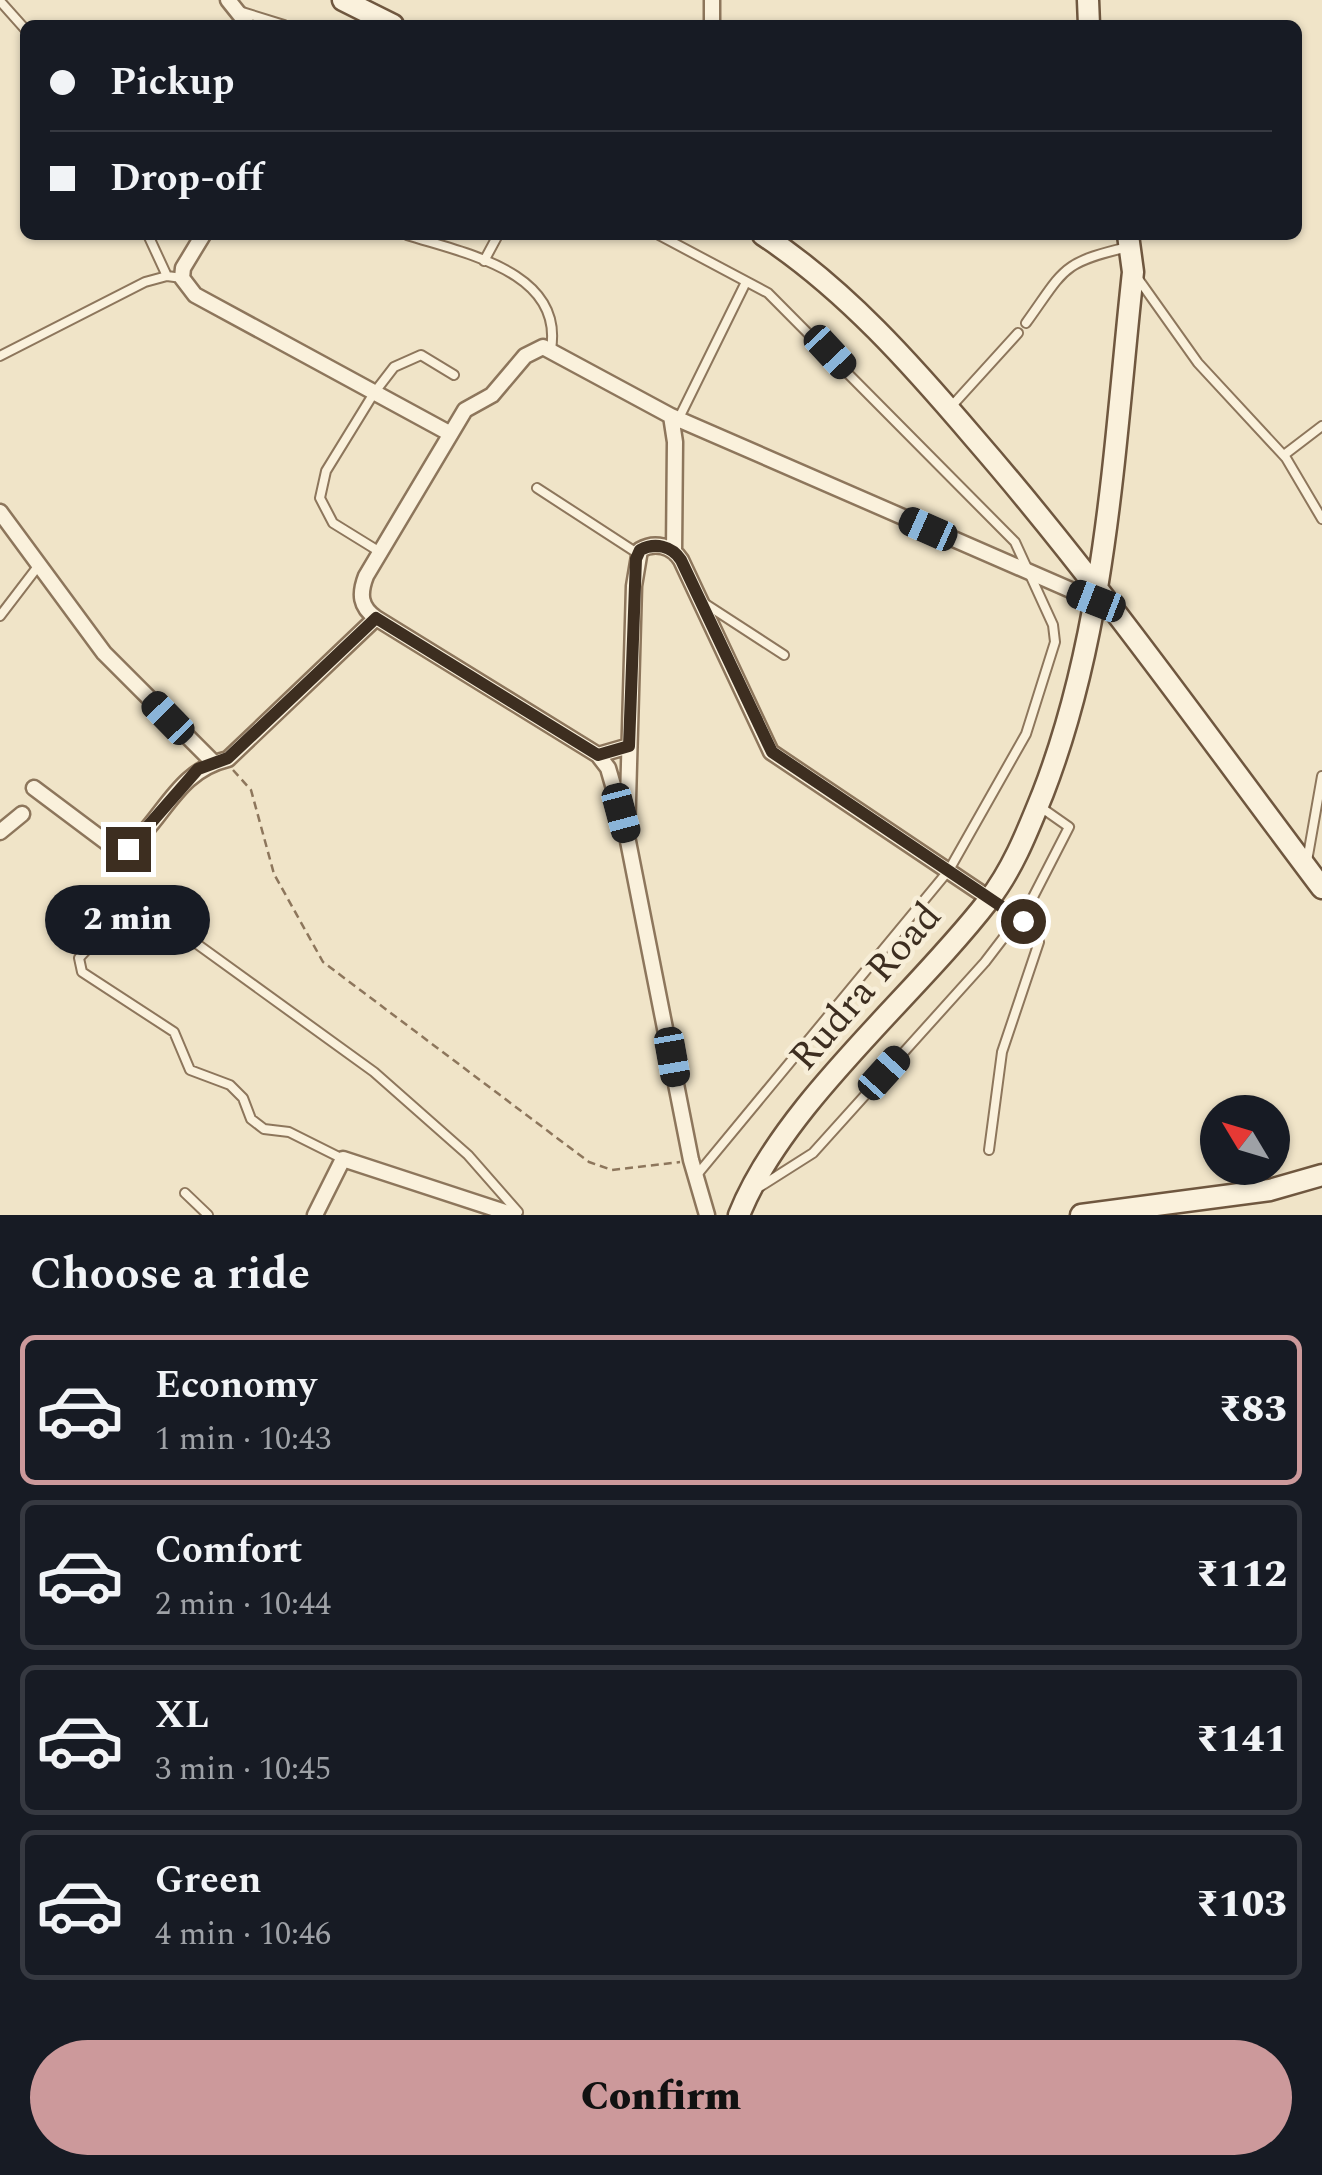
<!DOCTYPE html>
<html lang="en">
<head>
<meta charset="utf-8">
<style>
	body { margin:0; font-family:Spectral,serif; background:#242831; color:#f1f3f6; height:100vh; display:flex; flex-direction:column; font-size:38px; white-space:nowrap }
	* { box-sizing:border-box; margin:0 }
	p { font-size:32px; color:#9ea1a6 }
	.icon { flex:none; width:55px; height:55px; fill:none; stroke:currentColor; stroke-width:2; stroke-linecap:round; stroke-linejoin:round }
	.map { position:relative; height:1215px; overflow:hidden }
	.details { display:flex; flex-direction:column; background:#171b24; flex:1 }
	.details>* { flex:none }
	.top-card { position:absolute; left:20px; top:20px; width:1282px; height:220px; border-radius:15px; box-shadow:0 2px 8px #0004; display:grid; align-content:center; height:220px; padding:0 30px; background:#171b24 }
	.needle { width:65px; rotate:308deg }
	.tools { position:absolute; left:1200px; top:1095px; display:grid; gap:20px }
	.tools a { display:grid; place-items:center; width:90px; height:90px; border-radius:50%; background:#171b24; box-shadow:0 2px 8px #0004; font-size:50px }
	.end { position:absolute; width:45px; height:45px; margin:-22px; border:12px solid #3d2e20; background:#fff; box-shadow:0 0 0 5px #fff }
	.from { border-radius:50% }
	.bubble { position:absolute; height:70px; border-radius:35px; background:#171b24; box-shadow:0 2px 8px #0004; font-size:32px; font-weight:800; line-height:70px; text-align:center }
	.car { position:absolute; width:30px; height:60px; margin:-30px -15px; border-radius:12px; box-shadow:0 0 8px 2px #0007; background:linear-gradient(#222 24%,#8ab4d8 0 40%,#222 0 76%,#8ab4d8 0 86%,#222 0) }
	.top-card b { display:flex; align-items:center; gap:35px; height:95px; font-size:38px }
	.top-card b+b { border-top:2px solid #363941 }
	.top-card i { width:25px; height:25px; background:#f1f3f6 }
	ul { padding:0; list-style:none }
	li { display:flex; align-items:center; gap:30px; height:150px; margin:0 20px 15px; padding:0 10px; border:5px solid #363941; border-radius:15px }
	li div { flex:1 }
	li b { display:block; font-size:38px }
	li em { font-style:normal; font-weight:800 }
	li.active { border-color:#cc999b }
	li>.icon { width:90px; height:90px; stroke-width:1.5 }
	h2 { padding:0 30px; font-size:45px; line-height:120px }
	.cta { display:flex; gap:20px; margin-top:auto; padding:20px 30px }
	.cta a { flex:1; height:115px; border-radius:60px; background:#cc999b; color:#111; font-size:40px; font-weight:800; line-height:115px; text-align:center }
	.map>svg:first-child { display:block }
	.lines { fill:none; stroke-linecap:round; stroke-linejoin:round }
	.lane-casing { stroke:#8d765c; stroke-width:12 }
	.street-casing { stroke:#8d765c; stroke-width:19 }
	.secondary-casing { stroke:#6f573f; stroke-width:25 }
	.path { stroke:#8d765c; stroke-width:2.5; stroke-dasharray:8 5; stroke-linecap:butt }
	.lane { stroke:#faf1dc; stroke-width:8 }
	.street { stroke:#faf1dc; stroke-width:14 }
	.secondary { stroke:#faf1dc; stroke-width:20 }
	.route { stroke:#3d2e20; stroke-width:12 }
	.labels { text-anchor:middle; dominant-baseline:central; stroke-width:9; stroke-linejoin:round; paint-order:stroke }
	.street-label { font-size:40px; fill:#3d2e20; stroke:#f7eed8 }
</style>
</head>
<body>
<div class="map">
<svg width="1322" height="1215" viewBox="0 0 1322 1215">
	<rect width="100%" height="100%" fill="#f0e4c8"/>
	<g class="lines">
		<defs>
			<path id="lane" d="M0,1L25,29
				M239,11L284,25
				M148,235L167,276
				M407,235C463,253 564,271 551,349
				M659,235L768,293L1015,542L1053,625L1055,642L1026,734L949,870L696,1176
				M484,261L498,235
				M1139,280L1198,363L1286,458L1322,519
				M1026,323C1065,269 1060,263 1128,247
				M0,356L145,282L167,276L182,278
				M949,409L1018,333
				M678,420L746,282
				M1284,455L1322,426
				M537,488L637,553
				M380,552L333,523L320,498L326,471L374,393L394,367L421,355L454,375
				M704,603L784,655
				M0,616L39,565
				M1307,861L1322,776
				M989,1150L1002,1052L1039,942L1023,921L990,899
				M343,1159L289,1132L264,1129L251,1119L243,1098L230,1085L190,1070L174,1032L82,972L79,958L96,940L131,936L168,923L374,1072L468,1155L518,1212
				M761,1186L813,1153L985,962L1030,903L1069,827L1039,806
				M185,1193L208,1215"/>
			<path id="street" d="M228,0L248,25
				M712,25V0
				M203,235L183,268L182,278L195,295L449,433
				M671,416L675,442L674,552
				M0,512L104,653L212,761
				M629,746L598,755L376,618C360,607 359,594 366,576L465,410L492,395L525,356L543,347L671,416L1096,601
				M598,755L608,768L622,816
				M34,788L114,848L128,849C165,817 177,771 228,759L376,618
				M0,832L22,814
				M315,1215L343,1159L514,1215
				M707,1215L691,1160L627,836L634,586L640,550C655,541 672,546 681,560L771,752L990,899"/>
			<path id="secondary" d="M343,0L393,25
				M1088,0L1089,25
				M763,235C845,289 912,365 975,439C1099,582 1208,737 1322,888
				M739,1215C783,1104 914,997 988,901C1013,869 1028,830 1043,793C1107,628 1114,446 1133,272L1128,235
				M1081,1215L1270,1190L1322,1175"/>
		</defs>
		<use href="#lane" class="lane-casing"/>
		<use href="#street" class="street-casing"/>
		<use href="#secondary" class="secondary-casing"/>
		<path class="path" d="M233,770L251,790L274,874L323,962L589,1162L612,1170L680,1162"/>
		<use href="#lane" class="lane"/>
		<use href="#street" class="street"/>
		<use href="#secondary" class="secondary"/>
	</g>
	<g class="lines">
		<path class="route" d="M128,849L198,769L228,758L376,618L598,755L629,746L636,559L640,550C655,542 672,546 681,560L772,752L1023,921"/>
	</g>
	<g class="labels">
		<g class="street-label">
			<text transform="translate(866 987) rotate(-49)">Rudra Road</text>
		</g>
	</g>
</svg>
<div class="tools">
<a><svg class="needle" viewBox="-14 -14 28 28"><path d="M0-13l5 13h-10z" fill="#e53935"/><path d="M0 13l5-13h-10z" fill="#9ea1a6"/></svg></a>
</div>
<i class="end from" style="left:1023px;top:921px"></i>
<i class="end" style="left:128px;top:849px"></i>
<div class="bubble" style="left:45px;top:885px;width:165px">2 min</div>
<i class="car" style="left:830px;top:352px;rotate:137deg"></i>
<i class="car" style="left:928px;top:529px;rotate:294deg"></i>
<i class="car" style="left:1096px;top:601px;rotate:291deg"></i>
<i class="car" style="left:168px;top:718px;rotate:316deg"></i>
<i class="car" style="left:621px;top:813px;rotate:165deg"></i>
<i class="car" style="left:672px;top:1057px;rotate:170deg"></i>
<i class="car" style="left:884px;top:1073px;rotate:42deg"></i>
<div class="top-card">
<b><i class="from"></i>Pickup</b>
<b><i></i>Drop-off</b>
</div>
</div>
<section class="details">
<h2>Choose a ride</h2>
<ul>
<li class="active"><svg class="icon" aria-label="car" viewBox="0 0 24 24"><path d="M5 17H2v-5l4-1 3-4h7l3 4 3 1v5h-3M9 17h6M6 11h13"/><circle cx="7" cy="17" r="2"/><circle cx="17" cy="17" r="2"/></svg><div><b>Economy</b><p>1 min · 10:43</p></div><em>₹83</em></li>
<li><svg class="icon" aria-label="car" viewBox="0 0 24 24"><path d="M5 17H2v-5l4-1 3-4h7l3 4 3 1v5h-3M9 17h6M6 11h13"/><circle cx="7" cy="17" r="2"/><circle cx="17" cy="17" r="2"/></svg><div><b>Comfort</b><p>2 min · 10:44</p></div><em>₹112</em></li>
<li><svg class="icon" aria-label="car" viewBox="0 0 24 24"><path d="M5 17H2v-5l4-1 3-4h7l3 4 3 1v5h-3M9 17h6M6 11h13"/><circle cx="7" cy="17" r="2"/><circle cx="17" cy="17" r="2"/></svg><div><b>XL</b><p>3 min · 10:45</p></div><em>₹141</em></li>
<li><svg class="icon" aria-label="car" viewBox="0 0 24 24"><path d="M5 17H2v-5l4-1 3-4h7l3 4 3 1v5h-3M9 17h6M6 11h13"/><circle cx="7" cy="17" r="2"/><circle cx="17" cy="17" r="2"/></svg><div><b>Green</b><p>4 min · 10:46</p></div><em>₹103</em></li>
</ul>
<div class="cta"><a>Confirm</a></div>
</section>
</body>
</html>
